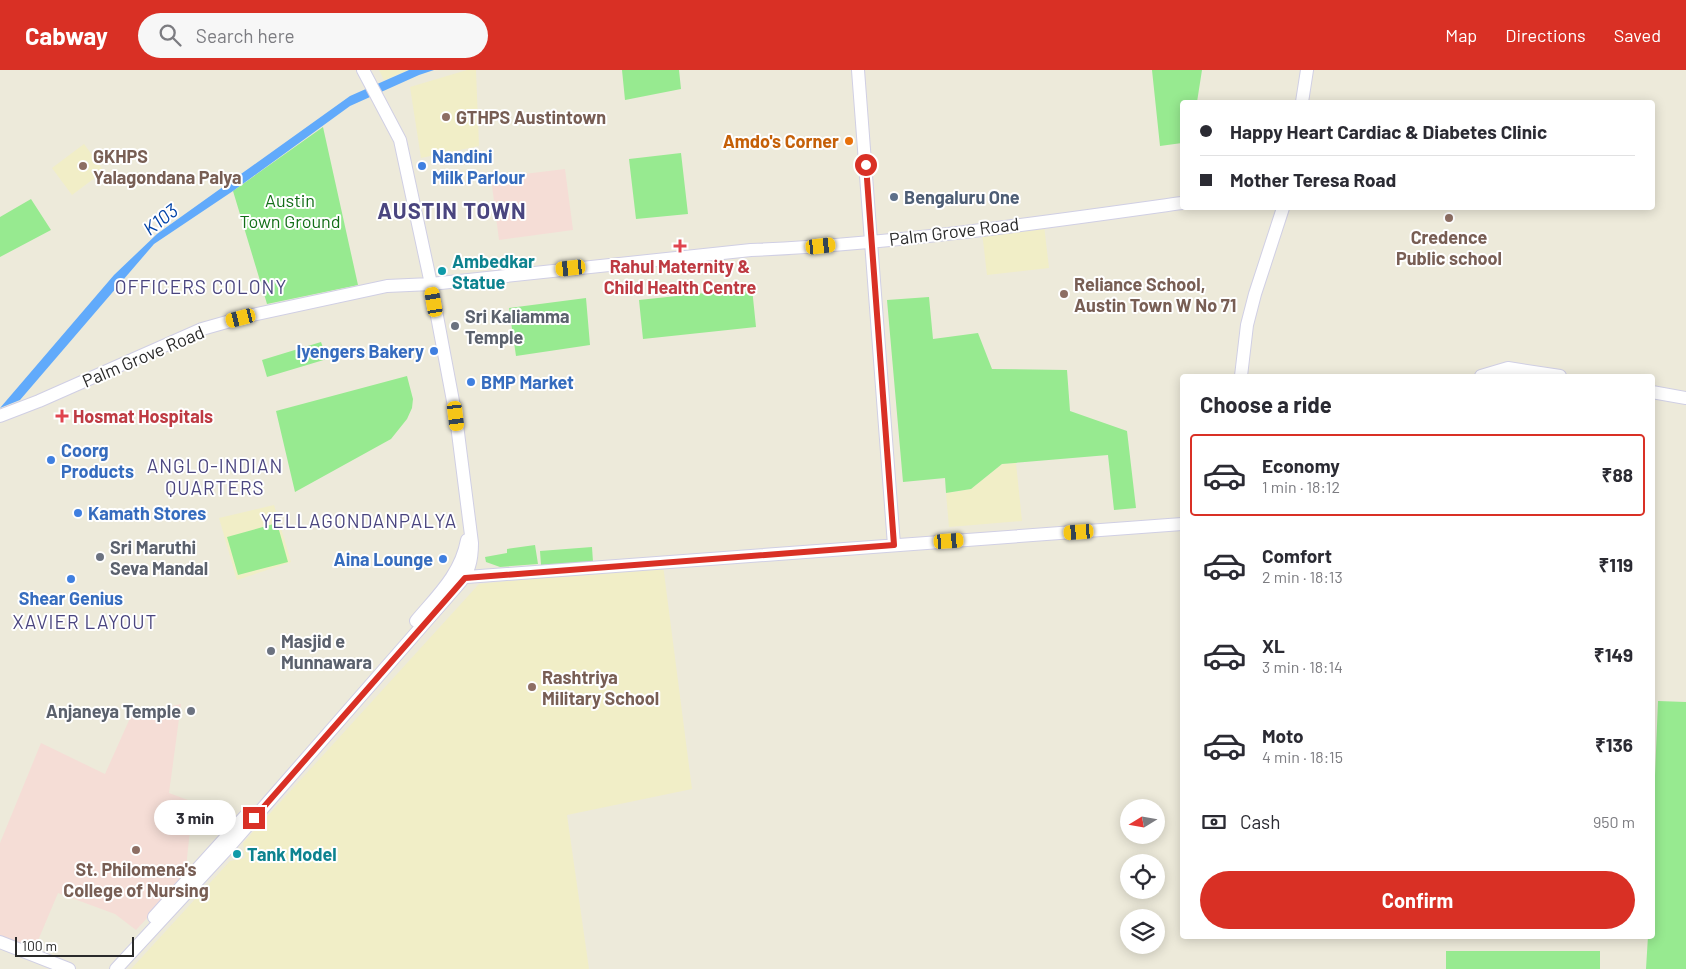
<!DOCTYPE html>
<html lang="en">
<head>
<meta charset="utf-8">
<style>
	body { margin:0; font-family:Barlow,sans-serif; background:#f7f7f7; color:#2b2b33; height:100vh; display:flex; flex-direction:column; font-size:19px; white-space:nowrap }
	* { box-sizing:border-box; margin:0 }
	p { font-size:16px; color:#7c7c81 }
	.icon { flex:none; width:28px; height:28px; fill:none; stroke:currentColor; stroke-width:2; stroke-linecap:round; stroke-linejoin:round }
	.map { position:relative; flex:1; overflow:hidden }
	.drawer { position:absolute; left:1180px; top:304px; width:475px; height:565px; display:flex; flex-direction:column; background:#fff; border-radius:5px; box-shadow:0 2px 12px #0003 }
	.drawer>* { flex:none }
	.top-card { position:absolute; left:1180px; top:30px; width:475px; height:110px; border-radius:5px; box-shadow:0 2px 12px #0003; display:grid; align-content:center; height:110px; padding:0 20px; background:#fff }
	.needle { width:32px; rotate:259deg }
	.fabs { position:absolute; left:1120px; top:729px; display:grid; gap:10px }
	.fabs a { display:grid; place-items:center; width:45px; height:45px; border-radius:50%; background:#fff; box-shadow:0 2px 12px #0003; font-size:25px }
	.scale { position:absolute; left:15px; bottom:12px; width:119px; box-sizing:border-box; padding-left:5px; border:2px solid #2a2a2a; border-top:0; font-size:14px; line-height:18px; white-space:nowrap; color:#2a2a2a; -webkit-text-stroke:4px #fff; paint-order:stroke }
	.end { position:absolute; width:22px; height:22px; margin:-11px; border:6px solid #d93025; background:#fff; box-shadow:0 0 0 2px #fff }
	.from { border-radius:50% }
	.bubble { position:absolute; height:35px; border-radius:18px; background:#fff; box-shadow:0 2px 12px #0003; font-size:16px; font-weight:700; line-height:35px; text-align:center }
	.car { position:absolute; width:15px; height:30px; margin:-15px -8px; border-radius:6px; box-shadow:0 0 4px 1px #0007; background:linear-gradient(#f5c518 24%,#345 0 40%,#f5c518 0 76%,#345 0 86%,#f5c518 0) }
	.top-card b { display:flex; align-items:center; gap:18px; height:48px; font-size:19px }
	.top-card b+b { border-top:1px solid #e1e1e2 }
	.top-card i { width:12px; height:12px; background:#2b2b33 }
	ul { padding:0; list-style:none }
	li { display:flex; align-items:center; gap:15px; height:82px; margin:0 10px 8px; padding:0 10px; border:2px solid transparent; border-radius:5px }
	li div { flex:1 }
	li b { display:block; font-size:19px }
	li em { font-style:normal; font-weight:700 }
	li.active { border-color:#d93025 }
	li>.icon { width:45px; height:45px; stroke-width:1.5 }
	h2 { padding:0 20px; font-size:22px; line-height:60px }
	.pay { display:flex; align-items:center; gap:12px; height:55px; padding:0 20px; font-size:19px }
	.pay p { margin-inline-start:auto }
	.primary-button { display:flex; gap:10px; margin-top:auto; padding:10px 20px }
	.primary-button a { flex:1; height:58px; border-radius:30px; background:#d93025; color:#fff; font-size:20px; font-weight:700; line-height:58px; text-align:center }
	header { display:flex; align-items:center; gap:30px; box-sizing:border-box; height:70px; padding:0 25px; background:#d93025; color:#fff }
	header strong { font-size:24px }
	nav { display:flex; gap:28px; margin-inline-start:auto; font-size:18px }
	.search { width:350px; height:45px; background:#f7f7f7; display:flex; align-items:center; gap:12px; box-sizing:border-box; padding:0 18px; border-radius:28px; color:#7c7c81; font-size:19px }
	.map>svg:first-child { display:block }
	.education { fill:#f1eec7 }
	.medical { fill:#f5ddd6 }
	.green { fill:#97ea90 }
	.water { fill:#61aafb }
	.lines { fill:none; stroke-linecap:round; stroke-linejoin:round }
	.secondary-casing { stroke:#d0cfe4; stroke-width:14 }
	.secondary { stroke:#fff; stroke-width:12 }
	.route { stroke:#d93025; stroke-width:6 }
	.education-dot { fill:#8d6e63; stroke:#fff; stroke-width:2 }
	.food-dot { fill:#e8710a; stroke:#fff; stroke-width:2 }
	.shop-dot { fill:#3f7fe0; stroke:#fff; stroke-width:2 }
	.service-dot { fill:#5c6f8a; stroke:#fff; stroke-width:2 }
	.health-dot { fill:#e0444e; stroke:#fff; stroke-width:2 }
	.culture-dot { fill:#0f9aa8; stroke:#fff; stroke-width:2 }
	.worship-dot { fill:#6b7280; stroke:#fff; stroke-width:2 }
	.labels { text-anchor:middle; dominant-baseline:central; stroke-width:4; stroke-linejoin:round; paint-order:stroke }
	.education-label { font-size:18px; font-weight:bold; fill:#785e54; stroke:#fff; text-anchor:start }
	.food-label { font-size:18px; font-weight:bold; fill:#c56008; stroke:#fff; text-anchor:end }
	.shop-label { font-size:18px; font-weight:bold; fill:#366cbe; stroke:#fff; text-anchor:start }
	.service-label { font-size:18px; font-weight:bold; fill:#4e5e75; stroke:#fff; text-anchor:start }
	.park-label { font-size:18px; fill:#126e17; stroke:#fff }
	.street-label { font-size:18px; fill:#2a2a2a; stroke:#fff }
	.culture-label { font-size:18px; font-weight:bold; fill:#0d838f; stroke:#fff; text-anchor:start }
	.health-label { font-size:18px; font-weight:bold; fill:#be3a42; stroke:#fff }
	.worship-label { font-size:18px; font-weight:bold; fill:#5b616d; stroke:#fff; text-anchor:start }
	.water-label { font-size:19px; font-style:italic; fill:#0042a7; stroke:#fff }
	.neighbourhood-label { font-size:19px; letter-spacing:1px; fill:#4a457f; stroke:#fff }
	.district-label { font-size:22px; font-weight:bold; letter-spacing:1px; fill:#4a457f; stroke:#fff }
</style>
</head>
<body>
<header>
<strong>Cabway</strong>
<div class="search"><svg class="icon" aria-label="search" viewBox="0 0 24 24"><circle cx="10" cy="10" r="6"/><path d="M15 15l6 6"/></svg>Search here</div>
<nav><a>Map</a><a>Directions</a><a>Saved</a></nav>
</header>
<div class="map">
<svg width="1686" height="899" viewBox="0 0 1686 899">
	<rect width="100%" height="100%" fill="#edeada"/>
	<path class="education" d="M379,0H409L384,10Z
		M467,0H476L479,76L421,88L410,17Z
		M84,74L104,101L72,125L52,98Z
		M1044,155L1049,198L987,205L982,162Z
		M1016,393L1022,451L949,457L946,423L971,419L1002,394Z
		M274,435L291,492L237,510L219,448Z
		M663,495L692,719L567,745L589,899H131L230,791L245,788L243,773L479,514Z"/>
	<path class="medical" d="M565,99L573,160L499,170L491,108Z
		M181,634L169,723L193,732L185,807L136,860L115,844L58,823L34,880L0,866V773L41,673L105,704L135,637L158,639Z"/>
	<path class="green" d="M622,0H679L681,19L625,30Z
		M1152,0H1202L1197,32H1182V73L1160,76Z
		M323,57L358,215L267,234L233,121Z
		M681,83L688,144L636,149L629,89Z
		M31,129L51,160L0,187V147Z
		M752,218L756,257L643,269L639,230Z
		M929,227L933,269L978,263L992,299L1067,300L1070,341L1127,361L1136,438L1114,440L1108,385L1002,394L971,419L946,423L945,408L903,412L887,230Z
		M586,228L590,275L516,286L509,238Z
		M321,272L327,289L267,307L262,290Z
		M407,306L413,329L412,338L407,349L391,369L295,422L276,341Z
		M277,453L288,492L238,505L227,467Z
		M535,475L538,494L500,497L486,492L485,487L507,483V479Z
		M592,477L593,492L541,495L540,481Z
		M1658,631L1686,632V899H1646L1648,866H1652L1653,755Z
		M1446,881H1600V899H1446Z"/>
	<path class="water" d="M409,0H434L419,5L350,36L233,121L154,174L20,330L0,338L114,205L157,164L350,26Z"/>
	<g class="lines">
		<defs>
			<path id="secondary" d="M858,0L894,475
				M1302,32L1307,0
				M1241,306L1247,255L1255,224L1283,138
				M1481,306L1508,298L1560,306
				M1652,322L1686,328
				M0,346L39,331L202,259L248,246L387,216L431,214L751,180C895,174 1039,153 1182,133
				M453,508L1182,454
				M416,551C437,526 461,504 467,470
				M154,847L248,743
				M0,872L69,899
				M116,899L228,778L457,516C469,503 472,491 472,473L456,347L431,214L400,70L363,0"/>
		</defs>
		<use href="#secondary" class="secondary-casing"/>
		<use href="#secondary" class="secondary"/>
	</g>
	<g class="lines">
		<path class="route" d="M254,748L465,508L894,475L866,95"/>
	</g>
	<g class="education-dot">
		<circle cx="446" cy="47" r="5"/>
		<circle cx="83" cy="96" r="5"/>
		<circle cx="1449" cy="148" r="5"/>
		<circle cx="1064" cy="224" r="5"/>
		<circle cx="532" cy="617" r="5"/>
		<circle cx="136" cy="780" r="5"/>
	</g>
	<circle class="food-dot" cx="849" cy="71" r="5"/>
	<g class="shop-dot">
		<circle cx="422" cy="96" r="5"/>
		<circle cx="434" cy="281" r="5"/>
		<circle cx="471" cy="312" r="5"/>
		<circle cx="51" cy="390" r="5"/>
		<circle cx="78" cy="443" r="5"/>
		<circle cx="443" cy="489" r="5"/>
		<circle cx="71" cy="509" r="5"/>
	</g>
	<circle class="service-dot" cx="894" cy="127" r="5"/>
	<g class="health-dot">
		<path d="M677.5 168.5h5v5h5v5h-5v5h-5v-5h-5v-5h5z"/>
		<path d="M59.5 338.5h5v5h5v5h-5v5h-5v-5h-5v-5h5z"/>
	</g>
	<g class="culture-dot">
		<circle cx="442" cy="201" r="5"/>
		<circle cx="237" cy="784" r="5"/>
	</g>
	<g class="worship-dot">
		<circle cx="455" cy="256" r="5"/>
		<circle cx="100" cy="487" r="5"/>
		<circle cx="271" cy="581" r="5"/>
		<circle cx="191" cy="641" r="5"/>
	</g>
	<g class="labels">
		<g class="education-label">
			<text x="456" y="47">GTHPS Austintown</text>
			<text x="93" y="86">GKHPS<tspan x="93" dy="21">Yalagondana Palya</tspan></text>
			<text x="1449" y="167" text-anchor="middle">Credence<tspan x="1449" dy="21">Public school</tspan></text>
			<text x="1074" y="214">Reliance School,<tspan x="1074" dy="21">Austin Town W No 71</tspan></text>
			<text x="542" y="607">Rashtriya<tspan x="542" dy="21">Military School</tspan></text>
			<text x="136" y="799" text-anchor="middle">St. Philomena's<tspan x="136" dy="21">College of Nursing</tspan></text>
		</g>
		<g class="food-label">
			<text x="839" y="71">Amdo's Corner</text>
		</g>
		<g class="shop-label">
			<text x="432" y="86">Nandini<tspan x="432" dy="21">Milk Parlour</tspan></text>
			<text x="424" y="281" text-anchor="end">Iyengers Bakery</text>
			<text x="481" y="312">BMP Market</text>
			<text x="61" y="380">Coorg<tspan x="61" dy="21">Products</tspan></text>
			<text x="88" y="443">Kamath Stores</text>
			<text x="433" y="489" text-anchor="end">Aina Lounge</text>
			<text x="71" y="528" text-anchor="middle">Shear Genius</text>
		</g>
		<g class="service-label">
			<text x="904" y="127">Bengaluru One</text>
		</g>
		<g class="park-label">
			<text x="290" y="130">Austin<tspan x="290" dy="21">Town Ground</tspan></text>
		</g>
		<g class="street-label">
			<text transform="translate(954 161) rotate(-7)">Palm Grove Road</text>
			<text transform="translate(143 286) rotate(-23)">Palm Grove Road</text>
		</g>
		<g class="culture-label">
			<text x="452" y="191">Ambedkar<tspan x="452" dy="21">Statue</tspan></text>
			<text x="247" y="784">Tank Model</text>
		</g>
		<g class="health-label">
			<text x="680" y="196">Rahul Maternity &amp;<tspan x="680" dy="21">Child Health Centre</tspan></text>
			<text x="73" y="346" text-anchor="start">Hosmat Hospitals</text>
		</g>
		<g class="worship-label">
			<text x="465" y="246">Sri Kaliamma<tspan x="465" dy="21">Temple</tspan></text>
			<text x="110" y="477">Sri Maruthi<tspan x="110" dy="21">Seva Mandal</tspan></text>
			<text x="281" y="571">Masjid e<tspan x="281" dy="21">Munnawara</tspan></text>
			<text x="181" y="641" text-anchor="end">Anjaneya Temple</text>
		</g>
		<g class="water-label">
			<text transform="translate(160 149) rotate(-38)">K103</text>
		</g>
		<g class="neighbourhood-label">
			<text x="201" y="216">OFFICERS COLONY</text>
			<text x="215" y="395">ANGLO-INDIAN<tspan x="215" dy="22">QUARTERS</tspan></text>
			<text x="359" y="450">YELLAGONDANPALYA</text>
			<text x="85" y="551">XAVIER LAYOUT</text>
		</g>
		<g class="district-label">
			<text x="452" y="140">AUSTIN TOWN</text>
		</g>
	</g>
</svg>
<div class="fabs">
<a><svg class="needle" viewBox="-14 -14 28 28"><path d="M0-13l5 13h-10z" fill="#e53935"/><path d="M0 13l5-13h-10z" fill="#7c7c81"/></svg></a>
<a><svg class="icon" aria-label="locate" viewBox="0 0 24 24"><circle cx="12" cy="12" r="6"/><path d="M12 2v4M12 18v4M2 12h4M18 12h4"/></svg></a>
<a><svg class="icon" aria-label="layers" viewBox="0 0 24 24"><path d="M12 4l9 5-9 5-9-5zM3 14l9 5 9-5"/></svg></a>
</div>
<div class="scale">100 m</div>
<i class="end from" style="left:866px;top:95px"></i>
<i class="end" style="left:254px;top:748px"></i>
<div class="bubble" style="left:154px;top:730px;width:82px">3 min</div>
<i class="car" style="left:821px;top:176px;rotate:84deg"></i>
<i class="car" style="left:571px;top:198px;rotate:264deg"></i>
<i class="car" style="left:434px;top:232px;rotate:350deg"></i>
<i class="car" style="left:241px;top:248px;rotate:256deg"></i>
<i class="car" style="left:456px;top:346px;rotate:173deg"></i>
<i class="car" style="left:1079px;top:462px;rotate:266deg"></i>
<i class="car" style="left:949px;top:471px;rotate:86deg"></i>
<div class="top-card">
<b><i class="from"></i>Happy Heart Cardiac &amp; Diabetes Clinic</b>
<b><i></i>Mother Teresa Road</b>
</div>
<section class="drawer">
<h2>Choose a ride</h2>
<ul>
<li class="active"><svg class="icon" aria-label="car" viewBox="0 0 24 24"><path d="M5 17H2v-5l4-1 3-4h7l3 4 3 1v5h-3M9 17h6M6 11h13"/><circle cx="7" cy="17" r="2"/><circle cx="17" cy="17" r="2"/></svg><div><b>Economy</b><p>1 min · 18:12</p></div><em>₹88</em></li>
<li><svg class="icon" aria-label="car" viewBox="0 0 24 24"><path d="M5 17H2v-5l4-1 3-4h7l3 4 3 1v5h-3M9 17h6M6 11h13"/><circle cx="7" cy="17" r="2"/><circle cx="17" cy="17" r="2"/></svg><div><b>Comfort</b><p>2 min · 18:13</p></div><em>₹119</em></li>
<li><svg class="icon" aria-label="car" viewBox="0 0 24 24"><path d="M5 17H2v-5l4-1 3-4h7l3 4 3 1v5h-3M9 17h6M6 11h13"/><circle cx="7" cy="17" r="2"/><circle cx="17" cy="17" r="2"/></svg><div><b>XL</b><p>3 min · 18:14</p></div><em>₹149</em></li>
<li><svg class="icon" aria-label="car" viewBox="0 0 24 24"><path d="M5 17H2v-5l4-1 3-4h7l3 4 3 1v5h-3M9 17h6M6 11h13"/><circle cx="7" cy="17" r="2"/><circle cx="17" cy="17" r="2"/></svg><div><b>Moto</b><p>4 min · 18:15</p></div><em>₹136</em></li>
</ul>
<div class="pay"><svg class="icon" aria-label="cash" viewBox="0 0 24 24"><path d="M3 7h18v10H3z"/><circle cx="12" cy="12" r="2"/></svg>Cash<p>950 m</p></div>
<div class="primary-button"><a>Confirm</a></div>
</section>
</div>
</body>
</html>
